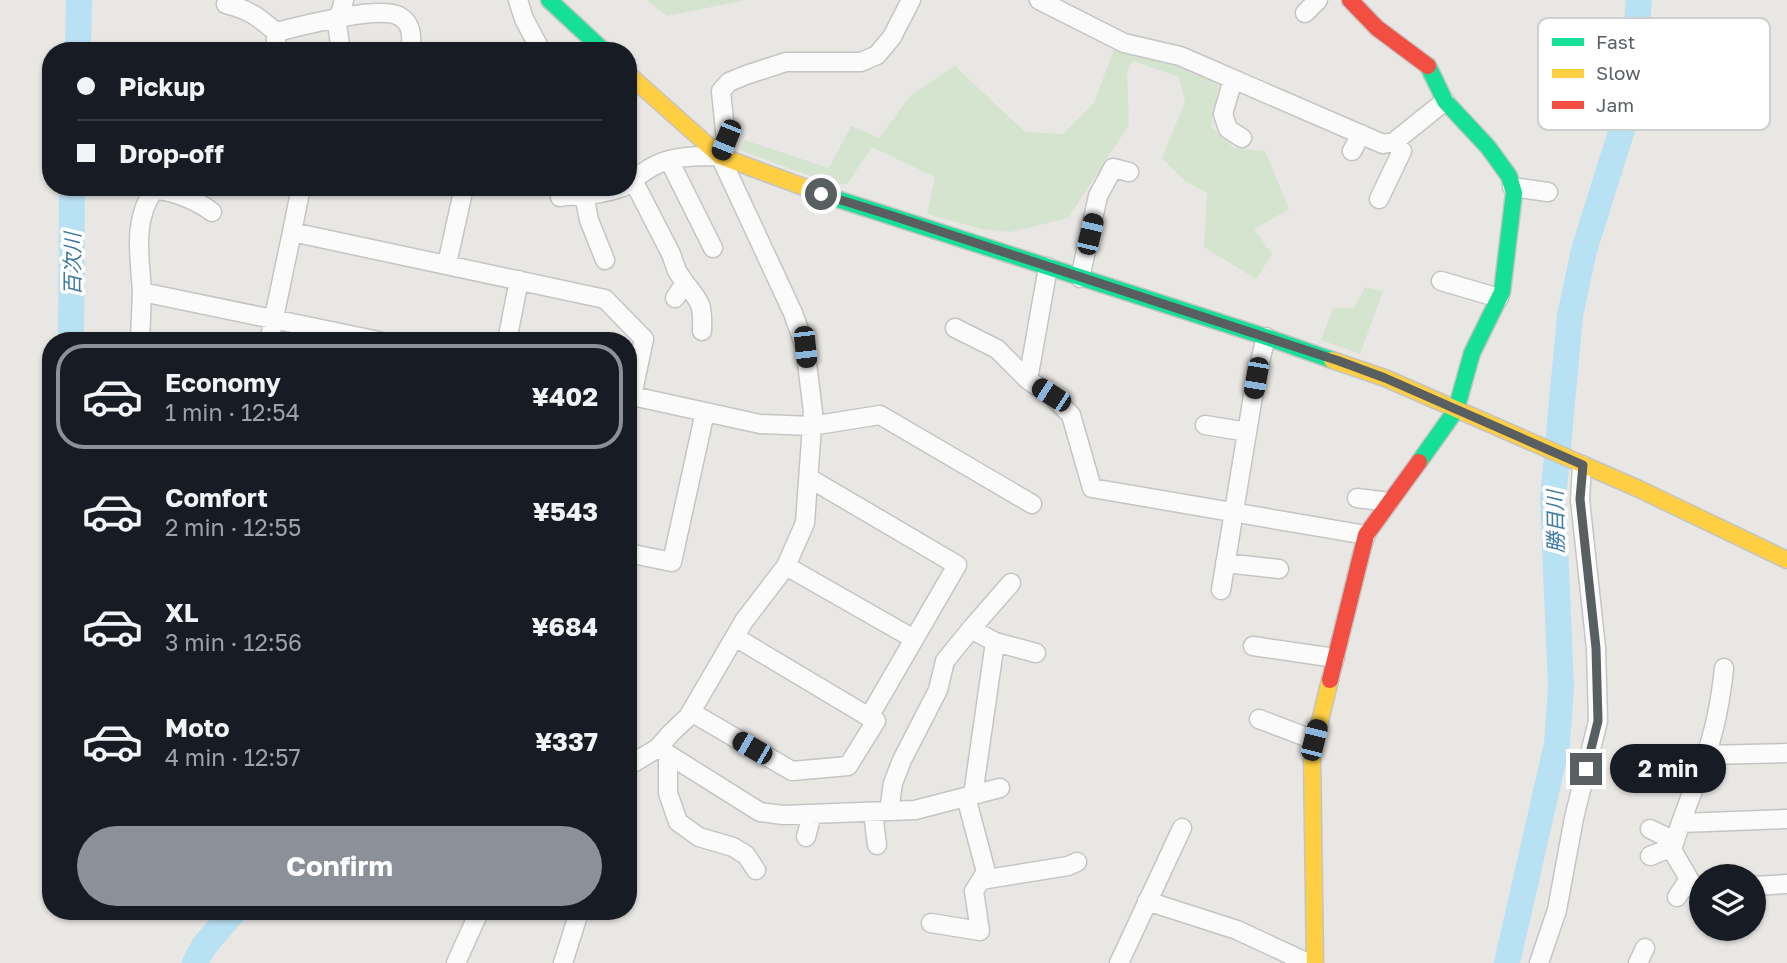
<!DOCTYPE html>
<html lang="en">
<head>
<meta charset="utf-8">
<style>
	body { margin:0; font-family:"Golos Text","Noto Sans JP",sans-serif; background:#20242c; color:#f1f3f6; height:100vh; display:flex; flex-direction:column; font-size:26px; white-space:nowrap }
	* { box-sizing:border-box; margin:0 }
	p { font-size:23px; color:#9ea1a6 }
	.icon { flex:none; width:38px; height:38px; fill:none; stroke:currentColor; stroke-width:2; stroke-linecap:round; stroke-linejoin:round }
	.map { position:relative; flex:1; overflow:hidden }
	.drawer { position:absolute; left:42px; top:332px; width:595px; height:588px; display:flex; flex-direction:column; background:#171b24; border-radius:28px; box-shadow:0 2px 5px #0004 }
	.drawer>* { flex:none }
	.guide { position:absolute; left:42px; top:42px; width:595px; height:154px; border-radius:28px; box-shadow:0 2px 5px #0004; display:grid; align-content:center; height:154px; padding:0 35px; background:#171b24 }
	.fabs { position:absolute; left:1689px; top:864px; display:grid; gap:14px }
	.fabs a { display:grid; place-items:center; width:77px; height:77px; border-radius:50%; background:#171b24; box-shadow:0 2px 5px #0004; font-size:35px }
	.end { position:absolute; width:32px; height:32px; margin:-16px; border:9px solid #595e61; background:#fff; box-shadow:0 0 0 4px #fff }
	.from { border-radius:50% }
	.bubble { position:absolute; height:49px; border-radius:24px; background:#171b24; box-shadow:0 2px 5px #0004; font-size:23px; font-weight:700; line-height:49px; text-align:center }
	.car { position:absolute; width:21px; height:42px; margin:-21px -10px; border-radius:9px; box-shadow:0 0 5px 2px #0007; background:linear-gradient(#222 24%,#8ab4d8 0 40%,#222 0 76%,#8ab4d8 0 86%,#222 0) }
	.guide b { display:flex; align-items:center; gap:24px; height:66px; font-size:26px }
	.guide b+b { border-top:2px solid #363941 }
	.guide i { width:18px; height:18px; background:#f1f3f6 }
	ul { padding:12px 0 0; list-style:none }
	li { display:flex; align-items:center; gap:21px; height:105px; margin:0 14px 10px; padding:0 21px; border:4px solid transparent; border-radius:28px }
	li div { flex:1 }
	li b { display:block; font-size:26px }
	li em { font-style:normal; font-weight:700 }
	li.active { border-color:#8c9099 }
	li>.icon { width:63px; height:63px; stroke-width:1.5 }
	.primary-button { display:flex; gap:14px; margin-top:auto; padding:14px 35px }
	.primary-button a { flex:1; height:80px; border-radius:42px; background:#8c9099; color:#fff; font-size:28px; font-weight:700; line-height:80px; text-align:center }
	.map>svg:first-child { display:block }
	.green { fill:#d4e4cf }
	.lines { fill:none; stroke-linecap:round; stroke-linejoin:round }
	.river { stroke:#b8e1f3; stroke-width:26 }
	.street-casing { stroke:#c5c5c5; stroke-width:21 }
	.fast-casing { stroke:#c4c4c3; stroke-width:19 }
	.slow-casing { stroke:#c4c4c3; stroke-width:19 }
	.jam-casing { stroke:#c4c4c3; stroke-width:19 }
	.street { stroke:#fcfbfb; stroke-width:18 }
	.fast { stroke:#16e098; stroke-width:16 }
	.slow { stroke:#ffcf43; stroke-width:16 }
	.jam { stroke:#f24e42; stroke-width:16 }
	.route { stroke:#595e61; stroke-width:9 }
	.labels { text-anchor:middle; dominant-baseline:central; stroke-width:7; stroke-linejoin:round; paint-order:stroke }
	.water-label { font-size:21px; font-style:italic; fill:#3f7ba2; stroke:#fff }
	.key { fill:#fff; stroke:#cdcfd0; stroke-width:2 }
	.key-label { font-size:19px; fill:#595e61 }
</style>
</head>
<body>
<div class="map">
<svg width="1787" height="963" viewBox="0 0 1787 963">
	<rect width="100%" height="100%" fill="#e9e7e4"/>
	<path class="green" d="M647,0H746L667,16Z
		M1114,49L1170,63L1219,84L1211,127L1234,148L1265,151L1289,209L1254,229L1272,254L1256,279L1204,247L1207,193L1185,181L1162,158L1185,102L1179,77L1133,61L1127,72L1129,125L1068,218L1011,232L981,229L927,214L935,177L872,147L847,184H832L740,150L744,140L829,168L851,126L879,138L911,95L955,66L1025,132L1063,134L1094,103Z
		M1365,287L1383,291L1360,354L1321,340L1333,308H1354Z"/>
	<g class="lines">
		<path class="river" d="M78,51L79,0
			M71,341L72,187
			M195,963L204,946L233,912
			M1507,963L1557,744L1561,687L1553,499L1570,316L1584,250L1624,123L1631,90L1639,0"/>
		<defs>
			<path id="street" d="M518,0L524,19L541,51
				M1039,0L1124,43L1180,56L1383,144L1394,142L1445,101
				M226,4C250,10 258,17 276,32
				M1305,13L1318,0
				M276,51V32C301,26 378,5 399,16C410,22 412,32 411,44
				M341,51L337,24L344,0
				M1233,79L1223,114L1228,129L1242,138
				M1352,151L1361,134
				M669,160L713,248
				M633,180L671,254L677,271L685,283L675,298
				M628,185C658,156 681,156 720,156
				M1512,187L1548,192
				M584,195L589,220L605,260
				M560,197C567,195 571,196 578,196C593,195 608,192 623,187
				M1379,199L1402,151L1394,142
				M292,232L301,187
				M447,264L464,187
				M1080,278L1098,196L1113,168L1129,172
				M1441,281L1499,298
				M685,283C701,303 703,304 702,331
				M142,292C140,257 132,221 154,190C172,190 198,201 212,212
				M955,328L997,349L1028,380L1048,267
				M140,341L142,292L379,341
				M269,341L292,232L605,299L644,339L632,396
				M507,341L519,280
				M1028,380L1051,395L1071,415L1092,488L1366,535
				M628,395L760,424L811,426L880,415L1032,504
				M1205,425L1247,432
				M1357,498L1389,502
				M628,553L672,562L705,412
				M1225,563L1279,569
				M786,566L914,639
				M1221,590L1256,378L1266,337
				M735,637L869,717
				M995,642L971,629L1011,583
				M1253,646L1335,658
				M691,712L792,771L848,766L876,721L869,717L957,565L809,478
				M1259,719L1314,740
				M658,748L760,812L783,815L915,810L1000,788
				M668,754V793L678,822L699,837L733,847L746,855L756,870
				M1706,755L1787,753
				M628,766L658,748L671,733L688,717L744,621L786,566L805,523L813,412L805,347L793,313L720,156L726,140L721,91L729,82L746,75L786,62H861L877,55L892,37L911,0
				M973,795L995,642L1036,653
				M889,811L893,783L902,760L938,690L945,661L971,629
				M873,812L877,845
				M1681,823L1787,819
				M1650,829L1675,841
				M806,837L812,814
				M1650,856L1673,847
				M981,880L1068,866L1077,862
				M1754,886L1787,884
				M1701,889H1695L1672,850C1681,819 1694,789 1705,758C1715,730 1721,698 1724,668
				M1677,897L1689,879
				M1147,901L1237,930L1308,963
				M931,923L980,931L974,891L986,872L966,797
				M456,963L479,912
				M563,963L579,912
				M1119,963L1182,828
				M1539,963L1557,910L1574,818L1598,721L1596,648L1580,500L1582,465
				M1638,963L1645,948"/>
			<path id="fast" d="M549,0L604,51
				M831,197L1266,337L1332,360
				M1419,462L1456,410L1472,353L1502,292L1514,193L1509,176L1488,147L1445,101L1428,66"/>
			<path id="slow" d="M628,74L720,156L831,197
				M1332,360L1385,378L1639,489L1787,560
				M1315,963L1312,754L1330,680"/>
			<path id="jam" d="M1350,0L1377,28L1428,66
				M1330,680L1366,535L1419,462"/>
		</defs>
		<use href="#street" class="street-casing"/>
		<use href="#fast" class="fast-casing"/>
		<use href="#slow" class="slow-casing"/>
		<use href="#jam" class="jam-casing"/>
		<use href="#street" class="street"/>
		<use href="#fast" class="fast"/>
		<use href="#slow" class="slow"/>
		<use href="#jam" class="jam"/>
	</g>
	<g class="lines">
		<path class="route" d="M821,194L896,217L1339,361L1385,378L1583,465L1580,499L1596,648L1598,721L1586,769"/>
	</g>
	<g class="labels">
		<g class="water-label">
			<text transform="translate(72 264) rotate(-90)">百次川</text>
			<text transform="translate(1555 522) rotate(-91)">勝目川</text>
		</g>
	</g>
	<rect x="1538" y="18" width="232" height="112" rx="10" class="key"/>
	<rect x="1552" y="38" width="32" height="8" fill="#16e098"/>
	<rect x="1552" y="69" width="32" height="9" fill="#ffcf43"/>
	<rect x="1552" y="101" width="32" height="8" fill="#f24e42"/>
	<g class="key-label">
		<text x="1596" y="49">Fast</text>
		<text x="1596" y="80">Slow</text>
		<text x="1596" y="112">Jam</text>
	</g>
</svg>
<div class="fabs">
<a><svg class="icon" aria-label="layers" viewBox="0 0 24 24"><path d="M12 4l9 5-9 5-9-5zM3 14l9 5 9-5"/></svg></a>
</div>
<i class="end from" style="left:821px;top:194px"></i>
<i class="end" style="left:1586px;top:769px"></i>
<div class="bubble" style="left:1610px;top:744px;width:116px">2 min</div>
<i class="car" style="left:726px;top:140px;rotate:202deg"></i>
<i class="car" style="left:1090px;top:234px;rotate:13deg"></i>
<i class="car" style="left:805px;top:347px;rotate:174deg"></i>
<i class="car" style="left:1256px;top:378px;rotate:190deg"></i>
<i class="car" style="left:1051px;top:395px;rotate:303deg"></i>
<i class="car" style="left:1314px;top:740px;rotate:14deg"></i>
<i class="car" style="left:752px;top:748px;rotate:300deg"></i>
<div class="guide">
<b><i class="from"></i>Pickup</b>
<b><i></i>Drop-off</b>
</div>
<section class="drawer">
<ul>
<li class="active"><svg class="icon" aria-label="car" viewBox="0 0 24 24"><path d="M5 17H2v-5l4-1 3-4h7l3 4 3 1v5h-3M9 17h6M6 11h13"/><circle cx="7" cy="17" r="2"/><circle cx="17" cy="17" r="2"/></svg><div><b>Economy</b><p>1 min · 12:54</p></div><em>¥402</em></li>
<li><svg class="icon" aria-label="car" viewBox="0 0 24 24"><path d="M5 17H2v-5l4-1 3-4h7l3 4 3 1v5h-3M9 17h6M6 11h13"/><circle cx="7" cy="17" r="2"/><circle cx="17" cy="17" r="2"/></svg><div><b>Comfort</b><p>2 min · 12:55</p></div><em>¥543</em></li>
<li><svg class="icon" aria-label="car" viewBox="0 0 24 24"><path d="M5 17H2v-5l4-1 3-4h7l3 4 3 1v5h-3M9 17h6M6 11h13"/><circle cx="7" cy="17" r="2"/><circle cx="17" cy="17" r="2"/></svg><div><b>XL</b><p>3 min · 12:56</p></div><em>¥684</em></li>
<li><svg class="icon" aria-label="car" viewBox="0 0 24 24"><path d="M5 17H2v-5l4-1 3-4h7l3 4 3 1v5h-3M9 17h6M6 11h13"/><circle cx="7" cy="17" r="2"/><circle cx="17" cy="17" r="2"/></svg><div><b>Moto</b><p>4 min · 12:57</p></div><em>¥337</em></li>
</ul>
<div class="primary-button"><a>Confirm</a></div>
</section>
</div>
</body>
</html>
